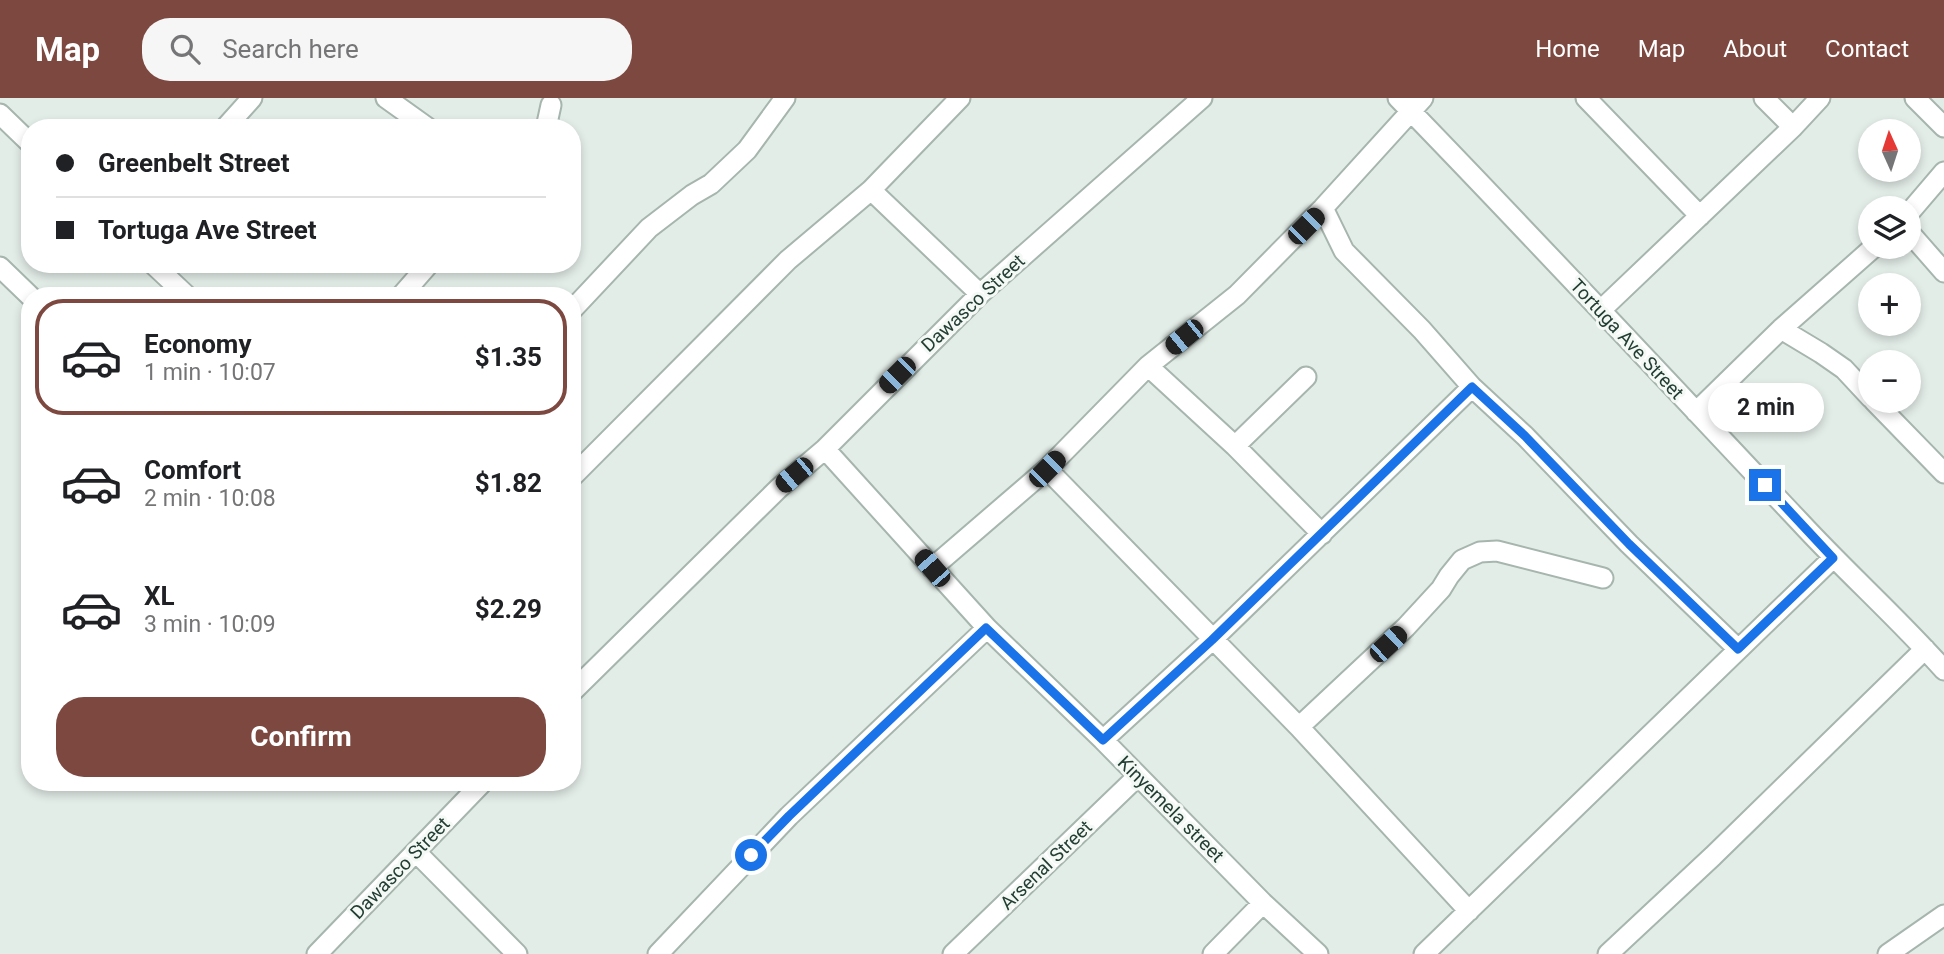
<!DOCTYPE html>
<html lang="en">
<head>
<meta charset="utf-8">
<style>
	body { margin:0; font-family:Roboto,sans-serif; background:#f6f6f6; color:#202124; height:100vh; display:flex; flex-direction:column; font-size:26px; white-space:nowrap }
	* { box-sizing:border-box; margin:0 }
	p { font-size:23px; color:#757577 }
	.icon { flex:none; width:38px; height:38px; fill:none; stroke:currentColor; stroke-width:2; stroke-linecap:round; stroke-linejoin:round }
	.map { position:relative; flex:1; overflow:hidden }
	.details { position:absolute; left:21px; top:189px; width:560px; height:504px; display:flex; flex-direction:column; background:#fff; border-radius:28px; box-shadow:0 4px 10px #0003 }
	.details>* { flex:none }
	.top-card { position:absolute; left:21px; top:21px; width:560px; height:154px; border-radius:28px; box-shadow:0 4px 10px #0003; display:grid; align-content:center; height:154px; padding:0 35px; background:#fff }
	.needle { width:46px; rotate:357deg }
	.fabs { position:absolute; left:1858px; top:21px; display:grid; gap:14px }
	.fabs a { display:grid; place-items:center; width:63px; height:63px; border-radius:50%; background:#fff; box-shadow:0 4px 10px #0003; font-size:35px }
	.end { position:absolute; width:32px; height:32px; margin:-16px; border:9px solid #1a73e8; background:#fff; box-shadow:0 0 0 4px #fff }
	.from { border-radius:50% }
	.bubble { position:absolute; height:49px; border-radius:24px; background:#fff; box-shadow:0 4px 10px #0003; font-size:23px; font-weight:700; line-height:49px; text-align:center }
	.car { position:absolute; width:21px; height:42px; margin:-21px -10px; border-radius:9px; box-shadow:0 0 5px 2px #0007; background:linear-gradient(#222 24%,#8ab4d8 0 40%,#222 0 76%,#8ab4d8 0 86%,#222 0) }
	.top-card b { display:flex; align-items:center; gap:24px; height:66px; font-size:26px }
	.top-card b+b { border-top:2px solid #e0e0e0 }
	.top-card i { width:18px; height:18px; background:#202124 }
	ul { padding:12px 0 0; list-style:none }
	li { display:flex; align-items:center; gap:21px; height:116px; margin:0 14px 10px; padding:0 21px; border:4px solid transparent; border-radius:28px }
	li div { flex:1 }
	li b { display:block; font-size:26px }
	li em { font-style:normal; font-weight:700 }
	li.current { border-color:#7d483f }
	li>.icon { width:63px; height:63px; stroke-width:1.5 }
	.cta { display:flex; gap:14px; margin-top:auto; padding:14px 35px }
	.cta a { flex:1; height:80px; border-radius:28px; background:#7d483f; color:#fff; font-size:28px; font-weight:700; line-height:80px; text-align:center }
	header { display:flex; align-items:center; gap:42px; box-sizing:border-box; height:98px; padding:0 35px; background:#7d483f; color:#fff }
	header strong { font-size:33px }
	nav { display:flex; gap:38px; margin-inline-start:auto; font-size:24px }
	.search { width:490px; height:63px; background:#f6f6f6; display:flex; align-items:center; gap:18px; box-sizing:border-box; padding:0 24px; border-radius:28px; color:#757577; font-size:26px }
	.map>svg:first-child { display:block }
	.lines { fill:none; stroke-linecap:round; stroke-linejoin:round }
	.minor-casing { stroke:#a6b5ae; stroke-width:23 }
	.minor { stroke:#fff; stroke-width:19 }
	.route { stroke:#1a73e8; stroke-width:9 }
	.labels { text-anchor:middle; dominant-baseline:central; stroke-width:6; stroke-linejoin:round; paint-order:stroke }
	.street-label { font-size:19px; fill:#233e34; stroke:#f4f9f6 }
</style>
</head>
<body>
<header>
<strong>Map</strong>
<div class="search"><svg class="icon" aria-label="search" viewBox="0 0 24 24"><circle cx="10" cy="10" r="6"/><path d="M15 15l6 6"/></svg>Search here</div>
<nav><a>Home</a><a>Map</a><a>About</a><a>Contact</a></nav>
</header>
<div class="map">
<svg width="1944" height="856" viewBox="0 0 1944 856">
	<rect width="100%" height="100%" fill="#e3ede8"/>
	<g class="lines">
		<defs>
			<path id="minor" d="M386,0L428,30
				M1398,0C1534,140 1666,282 1800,424C1847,475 1899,521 1944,572
				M1586,0L1700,118
				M1764,0L1793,29
				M1915,0L1944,29
				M0,16L30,45
				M225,30L252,0
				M546,30L551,7
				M871,92L980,196
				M1323,110L1344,153L1422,232L1472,289L1525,338L1629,446L1738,551
				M1909,115L1944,74
				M1909,134L1944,174
				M153,166L187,198
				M0,169L30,198
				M401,198L429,166
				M572,212L649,130L692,97L711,86L747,52L785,0
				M1601,212L1793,29L1820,0
				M1781,231L1821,255L1844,271L1871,300
				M1148,268L1235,348L1322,436
				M1874,303L1944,375
				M1696,314L1781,231L1874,149
				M1235,348L1306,279
				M825,351L987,530L1103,642L1263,805L1318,856
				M1047,371L1299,629L1469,813
				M572,379L788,162L871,92L960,0
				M932,470L1047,371L1148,268L1237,197L1323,110L1423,0
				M572,594L779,390L825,351L980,196L1202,0
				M1299,629L1406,529L1441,491L1449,478L1462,462L1480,454L1497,453L1603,480
				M1103,642L1212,542L1472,289
				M416,754L517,856
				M317,856L483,684
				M658,856L789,718L987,530
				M953,856L1138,678
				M1213,856L1263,805
				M1424,856L1833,460
				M1608,856L1713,758L1925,551
				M1888,856L1944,817"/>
		</defs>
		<use href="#minor" class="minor-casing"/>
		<use href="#minor" class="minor"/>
	</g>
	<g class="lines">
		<path class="route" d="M751,757L789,718L986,530L1103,642L1212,542L1472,289L1525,338L1629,446L1738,551L1833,460L1765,387"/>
	</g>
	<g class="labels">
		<g class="street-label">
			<text transform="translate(973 205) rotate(-43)">Dawasco Street</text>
			<text transform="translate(1627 241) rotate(47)">Tortuga Ave Street</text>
			<text transform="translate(1171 711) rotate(45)">Kinyemela street</text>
			<text transform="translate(1046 767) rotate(-44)">Arsenal Street</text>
			<text transform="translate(400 770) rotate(-46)">Dawasco Street</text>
		</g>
	</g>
</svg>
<div class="fabs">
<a><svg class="needle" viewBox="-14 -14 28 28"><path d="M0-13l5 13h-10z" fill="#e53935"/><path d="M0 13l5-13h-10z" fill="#757577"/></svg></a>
<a><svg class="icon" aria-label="layers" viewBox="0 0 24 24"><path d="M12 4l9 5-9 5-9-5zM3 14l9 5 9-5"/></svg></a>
<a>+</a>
<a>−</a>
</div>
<i class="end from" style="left:751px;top:757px"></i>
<i class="end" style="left:1765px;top:387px"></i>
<div class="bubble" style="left:1708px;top:285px;width:116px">2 min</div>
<i class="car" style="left:1306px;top:128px;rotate:45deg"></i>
<i class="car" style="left:1184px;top:239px;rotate:231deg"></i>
<i class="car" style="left:897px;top:277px;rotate:225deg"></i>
<i class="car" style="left:1047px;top:371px;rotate:45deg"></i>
<i class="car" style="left:794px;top:377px;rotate:230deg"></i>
<i class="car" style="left:932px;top:470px;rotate:319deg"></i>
<i class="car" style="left:1388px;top:546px;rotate:47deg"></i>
<div class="top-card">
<b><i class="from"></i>Greenbelt Street</b>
<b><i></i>Tortuga Ave Street</b>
</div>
<section class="details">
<ul>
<li class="current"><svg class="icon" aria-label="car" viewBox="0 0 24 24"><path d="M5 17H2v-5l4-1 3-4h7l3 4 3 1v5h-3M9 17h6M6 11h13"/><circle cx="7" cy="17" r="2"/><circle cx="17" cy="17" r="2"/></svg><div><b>Economy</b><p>1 min · 10:07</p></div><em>$1.35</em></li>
<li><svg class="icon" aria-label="car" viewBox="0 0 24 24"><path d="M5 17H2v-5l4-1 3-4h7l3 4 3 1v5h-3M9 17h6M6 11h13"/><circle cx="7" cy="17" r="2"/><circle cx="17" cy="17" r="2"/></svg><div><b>Comfort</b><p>2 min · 10:08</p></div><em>$1.82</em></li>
<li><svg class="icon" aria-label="car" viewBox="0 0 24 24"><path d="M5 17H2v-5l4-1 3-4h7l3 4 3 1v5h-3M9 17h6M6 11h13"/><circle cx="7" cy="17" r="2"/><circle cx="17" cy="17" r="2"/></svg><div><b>XL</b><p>3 min · 10:09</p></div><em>$2.29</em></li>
</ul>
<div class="cta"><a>Confirm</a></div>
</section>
</div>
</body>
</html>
